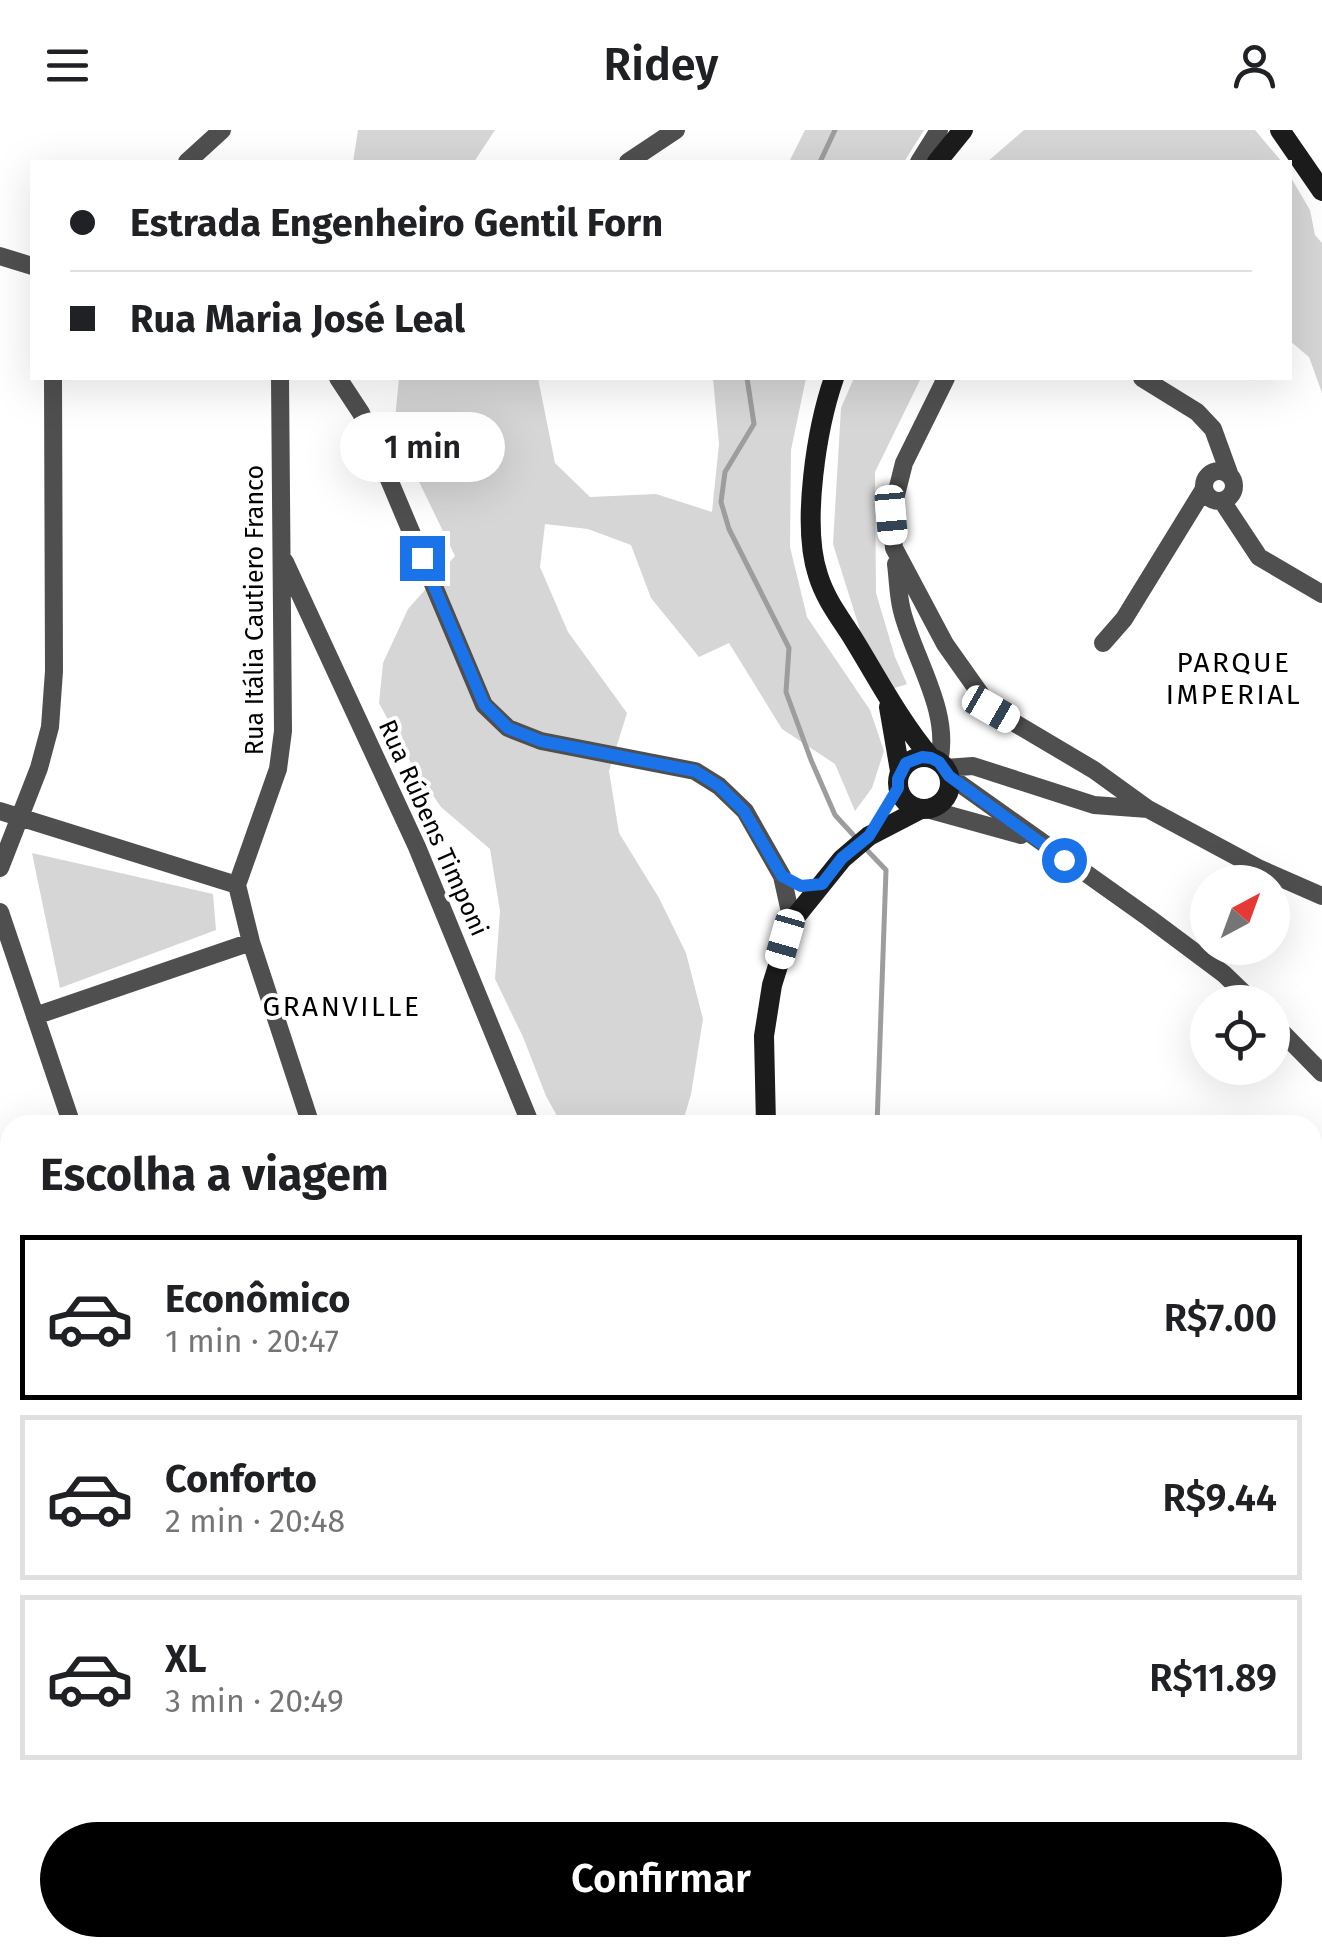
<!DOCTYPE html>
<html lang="pt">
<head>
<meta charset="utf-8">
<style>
	body { margin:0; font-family:"Fira Sans",sans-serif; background:#f6f6f6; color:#202124; height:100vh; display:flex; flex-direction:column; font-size:38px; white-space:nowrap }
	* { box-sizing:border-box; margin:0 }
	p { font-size:32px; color:#757577 }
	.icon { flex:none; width:55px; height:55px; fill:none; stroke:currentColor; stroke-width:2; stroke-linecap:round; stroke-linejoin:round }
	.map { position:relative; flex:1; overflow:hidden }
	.details { position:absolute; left:0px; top:985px; width:1322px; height:842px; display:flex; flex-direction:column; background:#fff; border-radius:30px 30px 0 0; box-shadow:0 10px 40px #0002 }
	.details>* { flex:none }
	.guide { position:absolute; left:30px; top:30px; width:1262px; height:220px; border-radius:0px; box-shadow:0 10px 40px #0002; display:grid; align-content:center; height:220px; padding:0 40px; background:#fff }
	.needle { width:65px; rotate:41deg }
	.controls { position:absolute; left:1190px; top:735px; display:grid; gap:20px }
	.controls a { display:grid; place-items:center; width:100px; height:100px; border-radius:50%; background:#fff; box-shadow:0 10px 40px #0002; font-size:50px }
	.end { position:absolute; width:45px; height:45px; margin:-22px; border:12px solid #1a73e8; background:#fff; box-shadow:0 0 0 5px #fff }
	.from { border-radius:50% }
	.bubble { position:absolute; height:70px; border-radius:35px; background:#fff; box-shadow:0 10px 40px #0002; font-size:32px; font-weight:600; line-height:70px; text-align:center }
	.car { position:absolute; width:30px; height:60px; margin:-30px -15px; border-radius:12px; box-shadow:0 0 8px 2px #0007; background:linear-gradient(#fff 24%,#345 0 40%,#fff 0 76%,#345 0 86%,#fff 0) }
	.guide b { display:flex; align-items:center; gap:35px; height:95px; font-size:38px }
	.guide b+b { border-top:2px solid #e0e0e0 }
	.guide i { width:25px; height:25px; background:#202124 }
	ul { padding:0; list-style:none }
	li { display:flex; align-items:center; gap:30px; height:165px; margin:0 20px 15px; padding:0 20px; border:5px solid #e0e0e0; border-radius:0px }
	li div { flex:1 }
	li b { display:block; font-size:38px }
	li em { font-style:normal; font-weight:600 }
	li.on { border-color:#000 }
	li>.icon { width:90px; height:90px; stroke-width:1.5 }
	h2 { padding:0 40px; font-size:45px; line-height:120px }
	.action { display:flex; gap:20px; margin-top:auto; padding:20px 40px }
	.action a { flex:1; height:115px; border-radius:60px; background:#000; color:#fff; font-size:40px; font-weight:600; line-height:115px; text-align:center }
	header { display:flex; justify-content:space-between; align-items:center; height:130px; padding:0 40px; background:#fff; font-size:45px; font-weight:600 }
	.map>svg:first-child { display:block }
	.green { fill:#d6d6d6 }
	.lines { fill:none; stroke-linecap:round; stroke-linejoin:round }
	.stream { stroke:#9d9d9d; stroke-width:5 }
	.minor { stroke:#4f4f4f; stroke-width:18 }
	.secondary { stroke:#1c1c1c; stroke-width:20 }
	.route { stroke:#1a73e8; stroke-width:12 }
	.labels { text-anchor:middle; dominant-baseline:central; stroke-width:8; stroke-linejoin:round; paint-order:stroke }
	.street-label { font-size:25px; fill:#000; stroke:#fff }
	.neighbourhood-label { font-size:28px; letter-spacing:2.5px; fill:#000; stroke:#fff }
</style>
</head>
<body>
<header><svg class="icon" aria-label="menu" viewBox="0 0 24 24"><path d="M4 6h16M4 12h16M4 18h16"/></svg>Ridey<svg class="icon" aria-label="person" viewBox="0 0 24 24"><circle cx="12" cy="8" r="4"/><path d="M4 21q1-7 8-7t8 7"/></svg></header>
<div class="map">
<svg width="1322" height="1827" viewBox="0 0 1322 1827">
	<rect width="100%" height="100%" fill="#fff"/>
	<path class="green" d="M358,0H495L474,32H353Z
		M805,0H924L904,32H789Z
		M1024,0H1255L1282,32H987Z
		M1290,46L1310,80L1315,105L1322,113V263L1309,227L1290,211Z
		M399,248H538L555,333L590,367L656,364L712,382L719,314L713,248H806L791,320L790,417L807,487L870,580L884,621L872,658L855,681L835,634L782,599L729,513L699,527L651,468L631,415L588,399L545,394L540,437L568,502L627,583L609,641L619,703L659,768L686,823L703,889L691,964L682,995H562L546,966L523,907L495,849L500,781L490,719L441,677L411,633L379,573L383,533L408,479L455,426L394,300Z
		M854,248H921L875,342L876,463L895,527L907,554L892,559L860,500L833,414L841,278Z
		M32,723L213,764L216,800L60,858Z
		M860,1818H1103L1102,1827H860Z"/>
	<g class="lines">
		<path class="stream" d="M820,32L835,0
			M747,248L754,294L725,342L721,372L729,399L789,518L786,562L811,630L835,685L857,709
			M864,717L886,740L877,995
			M793,1827L797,1818"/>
		<path class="minor" d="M187,32L222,0
			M628,32L676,0
			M919,32L939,0
			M0,126L32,136
			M280,248L283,601L278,639L237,755L251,812L311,995
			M338,248L361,283L484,575L508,598L541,611L695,641L719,656L745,681L782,746L792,791
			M946,248L904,333L891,385L894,418L945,514L991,579L1094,640L1148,679L1258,738L1322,766
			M1142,248L1197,282L1213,299L1229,343
			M1204 356a15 15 0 1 1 30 0a15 15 0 1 1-30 0Z
			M1222,371L1259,427L1322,464
			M285,432L417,717L531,995
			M896,434C898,449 898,466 902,481C914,529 951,581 939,632
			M1103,513L1124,489L1204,359
			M945,638L973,636L1094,675L1148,679
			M949,646L1149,788L1224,844L1253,872
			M927,679L1021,705
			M0,681L237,755
			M0,738L39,638L50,597L54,541L53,248
			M0,782L72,995
			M35,886L251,812
			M1272,892L1322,943
			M1312,1155L1322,1190
			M1312,1419L1322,1410
			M0,1431L10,1428
			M0,1554L10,1546
			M1312,1718L1322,1728
			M0,1757L10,1756
			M134,1818L136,1827
			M430,1818L434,1827
			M28,1827L34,1818
			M508,1827L558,1818
			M1023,1827L1028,1818
			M1074,1827L1080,1818"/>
		<path class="secondary" d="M1280,0L1322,61
			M937,32L963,0
			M834,248C817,297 801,394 818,445C825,468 838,485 851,505C877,547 899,590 931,628
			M889,577L900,641
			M898 653a26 26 0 1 1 52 0a26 26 0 1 1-52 0Z
			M766,995L764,906L772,855L792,791L842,729L869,706L921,679
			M685,1818L686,1827"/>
	</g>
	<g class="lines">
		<path class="route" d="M422,428L484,574L508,598L541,611L695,641L719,656L744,681L782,746L801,756L822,754L842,728L869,706L898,658V649L906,633L922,627L931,628L939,632L949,646L1064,730"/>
	</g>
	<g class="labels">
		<g class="street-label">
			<text transform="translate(255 480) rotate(-90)">Rua Itália Cautiero Franco</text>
			<text transform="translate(433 698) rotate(66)">Rua Rúbens Timponi</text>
		</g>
		<g class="neighbourhood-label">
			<text x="1234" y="532">PARQUE<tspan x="1234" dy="32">IMPERIAL</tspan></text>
			<text x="342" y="876">GRANVILLE</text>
		</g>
	</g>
</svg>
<div class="controls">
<a><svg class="needle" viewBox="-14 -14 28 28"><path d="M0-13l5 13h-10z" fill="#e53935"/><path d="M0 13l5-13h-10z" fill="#757577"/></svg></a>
<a><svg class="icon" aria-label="locate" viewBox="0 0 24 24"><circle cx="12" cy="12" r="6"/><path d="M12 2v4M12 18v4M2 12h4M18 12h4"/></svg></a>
</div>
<i class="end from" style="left:1064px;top:730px"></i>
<i class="end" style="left:422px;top:428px"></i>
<div class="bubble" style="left:340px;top:282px;width:165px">1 min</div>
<i class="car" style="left:891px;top:385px;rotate:175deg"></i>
<i class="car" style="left:991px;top:579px;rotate:120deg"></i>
<i class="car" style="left:785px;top:809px;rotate:196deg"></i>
<div class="guide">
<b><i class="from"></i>Estrada Engenheiro Gentil Forn</b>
<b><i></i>Rua Maria José Leal</b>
</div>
<section class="details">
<h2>Escolha a viagem</h2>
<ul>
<li class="on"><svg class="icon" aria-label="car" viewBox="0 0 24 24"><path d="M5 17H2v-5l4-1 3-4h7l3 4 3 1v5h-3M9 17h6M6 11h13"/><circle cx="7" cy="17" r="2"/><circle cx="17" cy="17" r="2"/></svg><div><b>Econômico</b><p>1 min · 20:47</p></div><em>R$7.00</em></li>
<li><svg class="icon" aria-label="car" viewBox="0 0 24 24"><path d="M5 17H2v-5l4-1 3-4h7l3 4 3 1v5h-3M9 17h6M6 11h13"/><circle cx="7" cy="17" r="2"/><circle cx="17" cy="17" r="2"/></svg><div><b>Conforto</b><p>2 min · 20:48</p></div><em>R$9.44</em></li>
<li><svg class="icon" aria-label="car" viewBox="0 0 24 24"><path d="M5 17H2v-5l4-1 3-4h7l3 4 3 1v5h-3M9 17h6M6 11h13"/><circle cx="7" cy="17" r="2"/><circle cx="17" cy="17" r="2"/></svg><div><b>XL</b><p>3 min · 20:49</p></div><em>R$11.89</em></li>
</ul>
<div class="action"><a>Confirmar</a></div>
</section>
</div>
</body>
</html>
